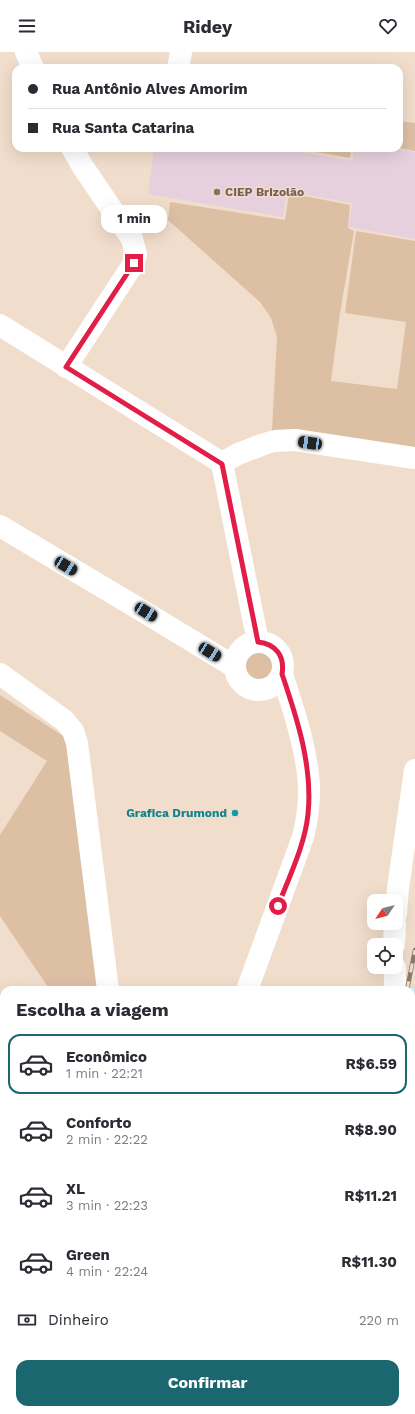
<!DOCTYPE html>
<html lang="pt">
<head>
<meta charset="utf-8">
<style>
	body { margin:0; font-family:"Work Sans",sans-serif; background:#f2f2f3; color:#2b2b33; height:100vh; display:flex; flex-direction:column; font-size:15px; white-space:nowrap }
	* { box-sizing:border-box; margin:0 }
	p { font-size:13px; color:#7c7c81 }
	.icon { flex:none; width:22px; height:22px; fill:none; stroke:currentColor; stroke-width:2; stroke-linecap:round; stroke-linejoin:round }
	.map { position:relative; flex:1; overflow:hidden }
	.details { position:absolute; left:0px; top:934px; width:415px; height:428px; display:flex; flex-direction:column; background:#fff; border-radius:12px 12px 0 0; box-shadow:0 4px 16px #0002 }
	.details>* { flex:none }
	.top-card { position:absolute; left:12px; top:12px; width:391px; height:88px; border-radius:12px; box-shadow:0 4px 16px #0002; display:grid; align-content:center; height:88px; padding:0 16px; background:#fff }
	.needle { width:26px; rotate:235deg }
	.controls { position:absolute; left:367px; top:842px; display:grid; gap:8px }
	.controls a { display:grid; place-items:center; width:36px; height:36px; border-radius:8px; background:#fff; box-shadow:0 4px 16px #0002; font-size:20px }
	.end { position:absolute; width:18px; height:18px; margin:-9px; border:5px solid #e11d48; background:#fff; box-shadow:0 0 0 2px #fff }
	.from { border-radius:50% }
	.bubble { position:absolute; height:28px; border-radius:12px; background:#fff; box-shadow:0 4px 16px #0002; font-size:13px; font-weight:700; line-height:28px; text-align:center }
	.car { position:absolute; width:12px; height:24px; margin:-12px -6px; border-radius:5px; box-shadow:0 0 3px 1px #0007; background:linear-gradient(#222 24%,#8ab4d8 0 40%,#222 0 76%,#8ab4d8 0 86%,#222 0) }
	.top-card b { display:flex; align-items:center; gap:14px; height:38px; font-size:15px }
	.top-card b+b { border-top:1px solid #e1e1e2 }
	.top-card i { width:10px; height:10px; background:#2b2b33 }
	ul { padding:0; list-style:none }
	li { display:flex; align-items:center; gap:12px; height:60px; margin:0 8px 6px; padding:0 8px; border:2px solid transparent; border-radius:12px }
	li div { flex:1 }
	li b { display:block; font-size:15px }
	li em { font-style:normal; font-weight:700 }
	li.on { border-color:#1b676f }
	li>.icon { width:36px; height:36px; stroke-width:1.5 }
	h2 { padding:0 16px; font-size:18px; line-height:48px }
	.pay { display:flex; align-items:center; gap:10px; height:44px; padding:0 16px; font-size:15px }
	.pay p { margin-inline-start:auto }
	.action { display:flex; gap:8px; margin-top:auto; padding:8px 16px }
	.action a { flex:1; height:46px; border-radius:12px; background:#1b676f; color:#fff; font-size:16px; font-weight:700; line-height:46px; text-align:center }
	header { display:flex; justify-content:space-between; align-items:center; height:52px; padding:0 16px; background:#fff; font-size:18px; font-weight:700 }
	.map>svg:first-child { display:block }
	.education { fill:#e6d0dd }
	.green { fill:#ddbfa4 }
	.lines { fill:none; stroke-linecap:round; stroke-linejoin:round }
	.street { stroke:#fff; stroke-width:22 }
	.secondary { stroke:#daebfc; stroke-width:22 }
	.rail-casing { stroke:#897c6f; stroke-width:4.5 }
	.rail { stroke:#f1ddcb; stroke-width:3; stroke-dasharray:9; stroke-linecap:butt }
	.route { stroke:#e11d48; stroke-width:5 }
	.education-dot { fill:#8d6e63; stroke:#f1ddcb; stroke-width:1.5 }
	.culture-dot { fill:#0f9aa8; stroke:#f1ddcb; stroke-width:1.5 }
	.labels { text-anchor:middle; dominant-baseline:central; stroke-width:3; stroke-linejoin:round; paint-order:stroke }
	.education-label { font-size:12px; font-weight:bold; fill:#785e54; stroke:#f1ddcb; text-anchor:start }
	.culture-label { font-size:12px; font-weight:bold; fill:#0d838f; stroke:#f1ddcb; text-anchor:end }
</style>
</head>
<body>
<header><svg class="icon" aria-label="menu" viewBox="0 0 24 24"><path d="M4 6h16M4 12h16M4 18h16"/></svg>Ridey<svg class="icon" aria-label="heart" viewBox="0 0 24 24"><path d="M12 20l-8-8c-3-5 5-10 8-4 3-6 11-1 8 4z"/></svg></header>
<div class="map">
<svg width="415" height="1362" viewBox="0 0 415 1362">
	<rect width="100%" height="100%" fill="#f1ddcb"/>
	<path class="education" d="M154,96H279L352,109L354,96H394L415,100V187L349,175L352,151L287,139L283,165L148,142Z"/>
	<path class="green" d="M399,69L415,71V99L399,96Z
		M293,96H351L350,106Z
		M289,141L350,153L348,176L354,179L340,261L331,329L397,337L406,270L345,261L356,179L415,189V398L272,379L277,285L271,266L260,250L168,168L170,150L285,168Z
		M239 615a20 20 0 1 1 40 0a20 20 0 1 1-40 0Z
		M0,643L71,689L102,938H50L0,864V783L47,709L0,679Z
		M0,1318L4,1320V1358H91L100,1362H0Z"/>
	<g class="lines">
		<path class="street" d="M26,0L33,16
			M178,16L181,0
			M0,273L222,411
			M66,315L134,211L136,202L132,187L83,115L72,96
			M222,411L238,402L264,392L275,389L295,388L415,406
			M222,411L258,590
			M0,474L146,561L235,615
			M235 614a24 24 0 1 1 48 0a24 24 0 1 1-48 0Z
			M0,622L65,669L73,679L77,691L108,938
			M396,862L398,836L415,718
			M394,893L395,871
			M395,915V938
			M247,938L303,785C307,769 309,755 309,739C309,703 293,656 282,622
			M243,1362L244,1358"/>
		<path class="secondary" d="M411,947H415
			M0,1012L4,1011
			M411,1178L415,1155
			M411,1358V1362"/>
		<defs>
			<path id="rail" d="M407,938L415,898
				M411,969L415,952
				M286,1362L288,1358
				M301,1362L302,1358"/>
		</defs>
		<use href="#rail" class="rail-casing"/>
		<use href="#rail" class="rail"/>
	</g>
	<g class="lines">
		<path class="route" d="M134,211L66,315L222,412L258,590C276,592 285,604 282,622C297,666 313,715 308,762C305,793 289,825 278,854"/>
	</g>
	<circle class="education-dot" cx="217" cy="140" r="4"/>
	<circle class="culture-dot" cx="235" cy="761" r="4"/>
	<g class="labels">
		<g class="education-label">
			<text x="225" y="140">CIEP Brizolão</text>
		</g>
		<g class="culture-label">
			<text x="227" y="761">Grafica Drumond</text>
		</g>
	</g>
</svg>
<div class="controls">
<a><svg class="needle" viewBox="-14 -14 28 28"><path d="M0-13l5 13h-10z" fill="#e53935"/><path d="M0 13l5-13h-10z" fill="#7c7c81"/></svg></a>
<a><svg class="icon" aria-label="locate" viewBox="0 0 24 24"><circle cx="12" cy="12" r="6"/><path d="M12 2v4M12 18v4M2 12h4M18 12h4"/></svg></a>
</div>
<i class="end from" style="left:278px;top:854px"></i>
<i class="end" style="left:134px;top:211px"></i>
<div class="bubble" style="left:101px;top:153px;width:66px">1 min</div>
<i class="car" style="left:310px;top:391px;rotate:278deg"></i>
<i class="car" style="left:66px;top:514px;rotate:121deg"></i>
<i class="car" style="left:146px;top:560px;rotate:122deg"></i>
<i class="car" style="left:210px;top:600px;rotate:122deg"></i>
<div class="top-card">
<b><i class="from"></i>Rua Antônio Alves Amorim</b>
<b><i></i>Rua Santa Catarina</b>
</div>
<section class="details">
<h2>Escolha a viagem</h2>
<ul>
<li class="on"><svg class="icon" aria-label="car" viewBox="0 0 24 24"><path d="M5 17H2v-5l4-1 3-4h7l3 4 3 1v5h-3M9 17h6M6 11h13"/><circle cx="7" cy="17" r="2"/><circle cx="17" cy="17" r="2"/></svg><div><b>Econômico</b><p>1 min · 22:21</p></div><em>R$6.59</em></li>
<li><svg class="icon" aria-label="car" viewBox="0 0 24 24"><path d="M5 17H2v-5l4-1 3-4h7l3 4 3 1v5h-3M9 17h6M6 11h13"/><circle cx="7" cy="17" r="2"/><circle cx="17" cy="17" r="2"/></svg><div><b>Conforto</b><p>2 min · 22:22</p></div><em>R$8.90</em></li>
<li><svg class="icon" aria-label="car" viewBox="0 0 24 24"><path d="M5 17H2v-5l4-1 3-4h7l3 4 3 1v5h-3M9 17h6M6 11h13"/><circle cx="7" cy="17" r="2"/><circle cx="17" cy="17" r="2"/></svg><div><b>XL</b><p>3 min · 22:23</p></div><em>R$11.21</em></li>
<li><svg class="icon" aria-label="car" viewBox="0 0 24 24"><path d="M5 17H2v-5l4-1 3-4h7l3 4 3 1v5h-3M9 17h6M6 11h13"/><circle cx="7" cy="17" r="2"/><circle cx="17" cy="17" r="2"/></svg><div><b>Green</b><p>4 min · 22:24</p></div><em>R$11.30</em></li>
</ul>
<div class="pay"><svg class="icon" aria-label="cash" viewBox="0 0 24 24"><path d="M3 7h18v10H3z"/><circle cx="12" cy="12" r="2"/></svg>Dinheiro<p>220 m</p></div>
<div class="action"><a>Confirmar</a></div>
</section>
</div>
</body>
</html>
